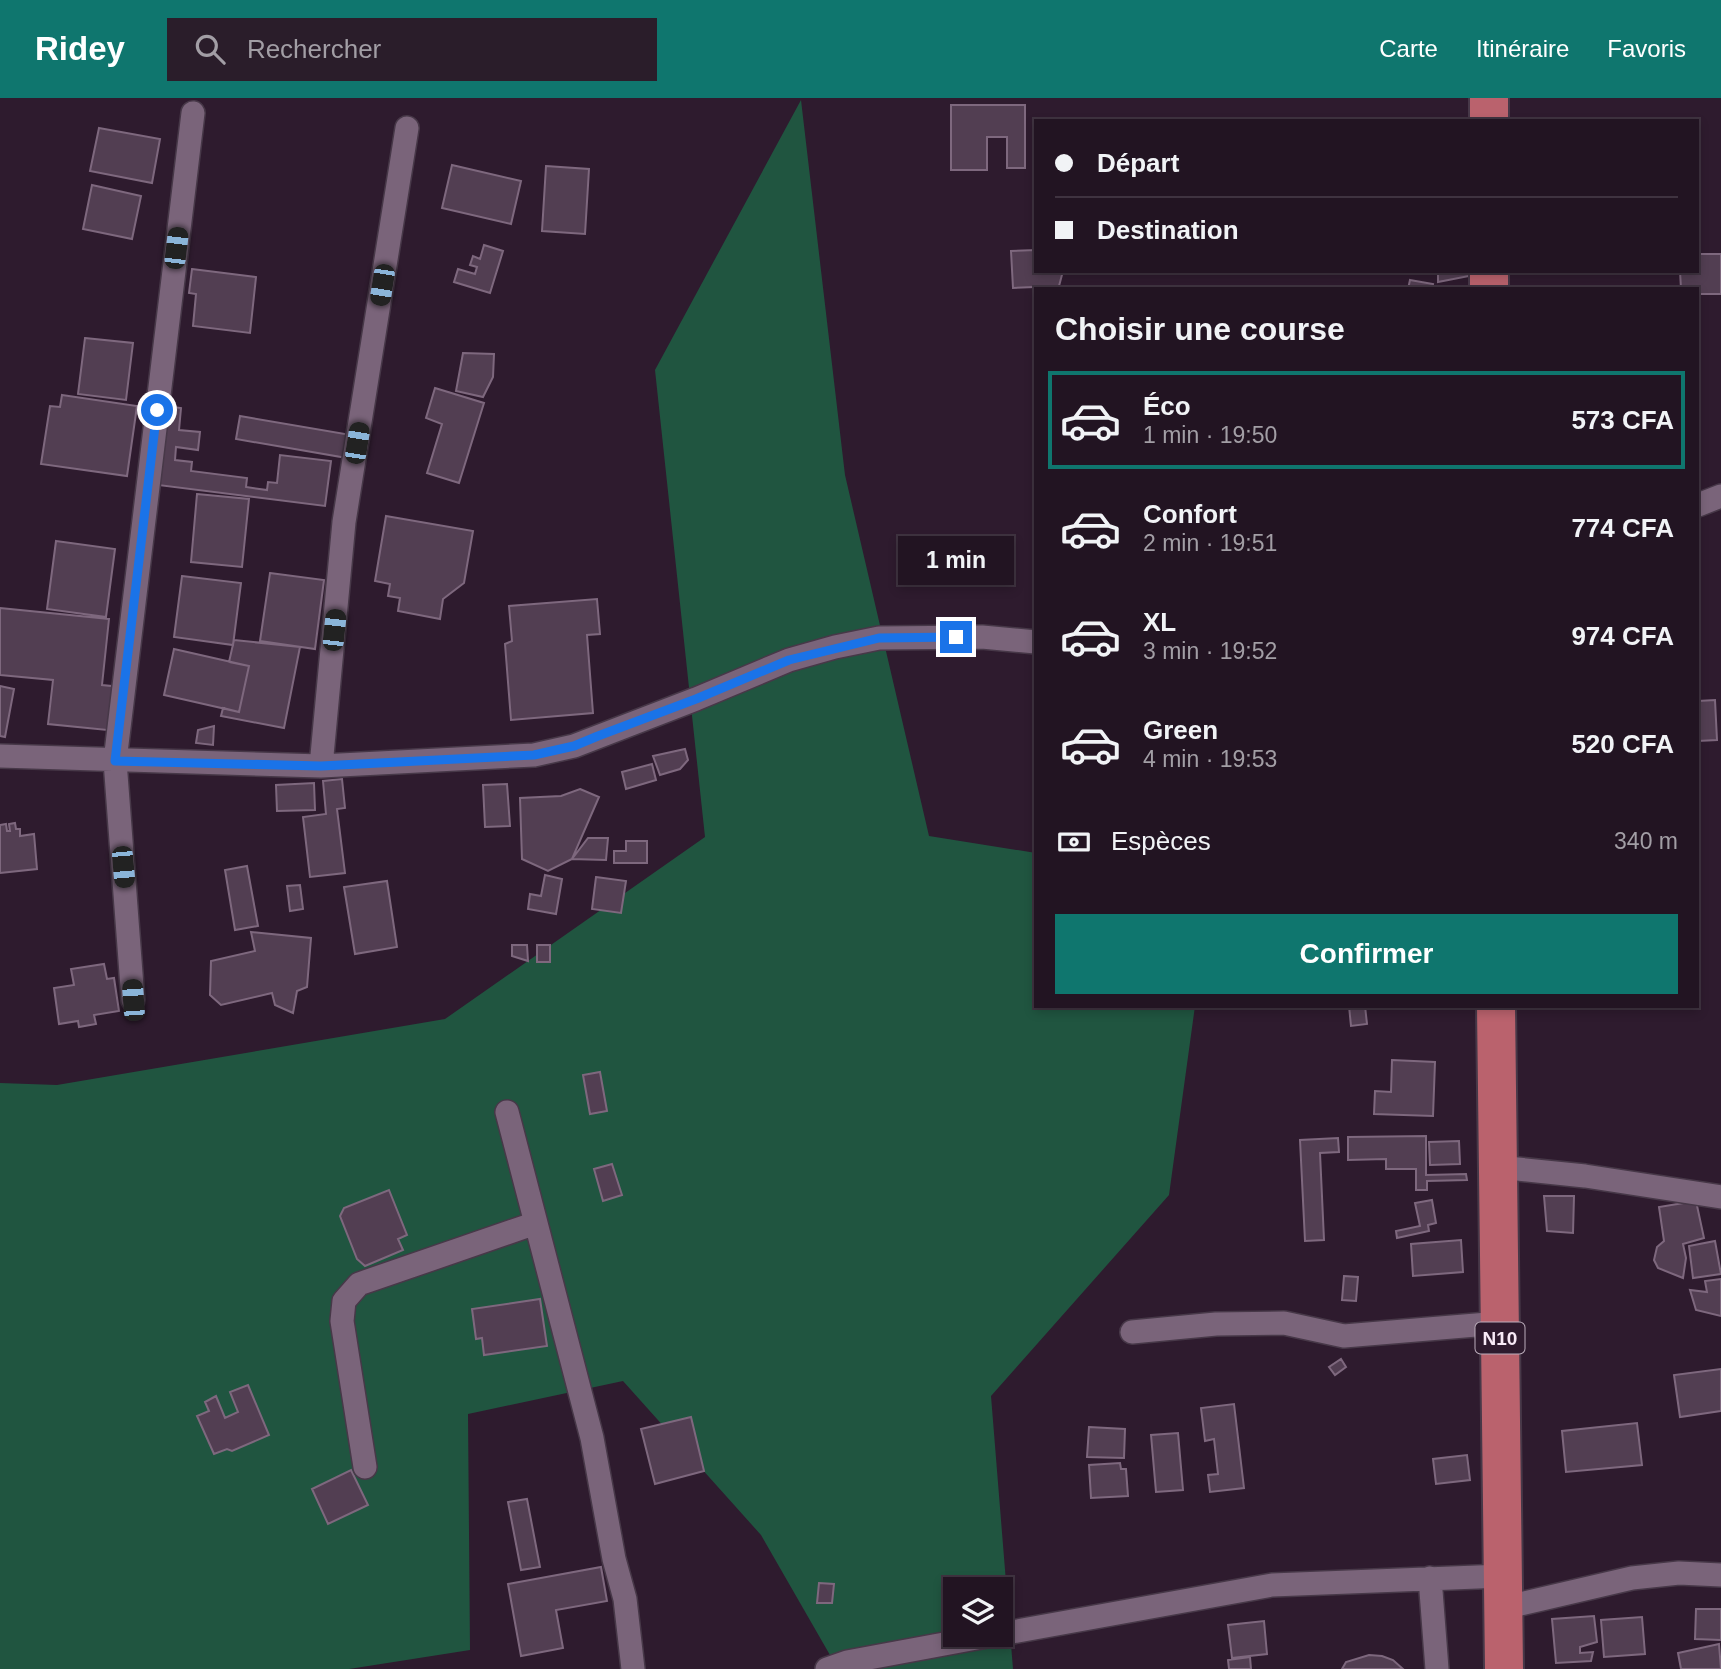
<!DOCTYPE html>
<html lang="fr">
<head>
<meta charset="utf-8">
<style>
	body { margin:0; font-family:Helvetica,sans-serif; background:#2a1d2a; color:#f1f3f6; height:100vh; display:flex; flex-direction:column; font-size:26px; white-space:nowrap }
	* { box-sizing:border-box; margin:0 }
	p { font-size:23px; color:#a29ea5 }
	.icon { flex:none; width:38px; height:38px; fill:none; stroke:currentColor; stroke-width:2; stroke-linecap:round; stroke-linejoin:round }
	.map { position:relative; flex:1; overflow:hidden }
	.sheet { position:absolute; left:1034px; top:189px; width:665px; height:721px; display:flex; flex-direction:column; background:#221422; border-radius:0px; box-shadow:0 4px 10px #0003,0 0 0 2px #3f3340 }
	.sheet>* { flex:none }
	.banner { position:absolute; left:1034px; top:21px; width:665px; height:154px; border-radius:0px; box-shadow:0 4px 10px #0003,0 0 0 2px #3f3340; display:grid; align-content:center; height:154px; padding:0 21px; background:#221422 }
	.tools { position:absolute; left:943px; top:1479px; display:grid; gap:14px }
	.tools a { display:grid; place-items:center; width:70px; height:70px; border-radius:0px; background:#221422; box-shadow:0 4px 10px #0003,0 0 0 2px #3f3340; font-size:35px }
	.end { position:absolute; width:32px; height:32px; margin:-16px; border:9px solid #1a73e8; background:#fff; box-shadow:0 0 0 4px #fff }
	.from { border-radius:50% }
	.bubble { position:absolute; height:49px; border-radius:0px; background:#221422; box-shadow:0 4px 10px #0003,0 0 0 2px #3f3340; font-size:23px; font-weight:700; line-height:49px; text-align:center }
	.car { position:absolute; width:21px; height:42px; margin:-21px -10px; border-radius:9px; box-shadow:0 0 5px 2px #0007; background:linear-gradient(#222 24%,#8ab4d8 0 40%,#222 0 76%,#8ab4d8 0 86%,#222 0) }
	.banner b { display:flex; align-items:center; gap:24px; height:66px; font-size:26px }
	.banner b+b { border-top:2px solid #3f3340 }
	.banner i { width:18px; height:18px; background:#f1f3f6 }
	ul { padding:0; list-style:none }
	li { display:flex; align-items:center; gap:21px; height:98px; margin:0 14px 10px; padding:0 7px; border:4px solid transparent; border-radius:0px }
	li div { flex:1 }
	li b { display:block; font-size:26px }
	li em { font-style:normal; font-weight:700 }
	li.active { border-color:#0f766e }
	li>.icon { width:63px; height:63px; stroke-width:1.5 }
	h2 { padding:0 21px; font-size:32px; line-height:84px }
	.pay { display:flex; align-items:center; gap:18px; height:77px; padding:0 21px; font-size:26px }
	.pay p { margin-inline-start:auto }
	.primary-button { display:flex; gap:14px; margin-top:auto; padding:14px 21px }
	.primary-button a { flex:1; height:80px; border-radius:0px; background:#0f766e; color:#fff; font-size:28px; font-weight:700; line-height:80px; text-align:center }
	header { display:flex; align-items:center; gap:42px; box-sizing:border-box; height:98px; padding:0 35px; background:#0f766e; color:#fff }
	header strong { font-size:33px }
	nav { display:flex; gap:38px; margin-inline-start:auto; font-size:24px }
	.search { width:490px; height:63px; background:#2a1d2a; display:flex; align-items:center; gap:18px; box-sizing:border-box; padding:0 24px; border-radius:0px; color:#a29ea5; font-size:26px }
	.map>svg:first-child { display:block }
	.green { fill:#205540; fill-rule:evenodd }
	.building { fill:#523e52; stroke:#7e687e; stroke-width:2 }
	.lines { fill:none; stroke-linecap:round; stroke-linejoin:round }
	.street-casing { stroke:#473848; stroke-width:26 }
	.highway-casing { stroke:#473848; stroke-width:42 }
	.street { stroke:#7a647a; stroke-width:23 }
	.highway { stroke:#ba626d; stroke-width:38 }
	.route { stroke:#1a73e8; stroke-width:9 }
	.labels { text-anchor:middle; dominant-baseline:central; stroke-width:7; stroke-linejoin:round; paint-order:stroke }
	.shield { fill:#2e1b2e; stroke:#bbadbb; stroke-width:2 }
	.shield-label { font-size:19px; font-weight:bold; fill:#f8ebf7 }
</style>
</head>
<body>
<header>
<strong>Ridey</strong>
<div class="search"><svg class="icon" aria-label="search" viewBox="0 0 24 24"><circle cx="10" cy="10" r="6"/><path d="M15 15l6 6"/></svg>Rechercher</div>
<nav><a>Carte</a><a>Itinéraire</a><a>Favoris</a></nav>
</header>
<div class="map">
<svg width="1721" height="1571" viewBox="0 0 1721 1571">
	<rect width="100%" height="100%" fill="#2e1b2e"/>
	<path class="green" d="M801,2L845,377L929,738L1036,755V908H1195L1169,1097L991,1298L1013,1571H838L761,1437L623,1283L468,1316L470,1552L349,1571H0V985L57,987L445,921L705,739L655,272ZM956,1491H1001V1536H956Z"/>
	<path class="building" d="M951,7H1025V70H1007V39H987V72H951Z
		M99,30L160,41L152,85L90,73Z
		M452,67L521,83L511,126L442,110Z
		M546,68L589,71L585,136L542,133Z
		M92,87L141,98L132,141L83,131Z
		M484,147L503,153L490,195L454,184L458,171L475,176L477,169L470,167L473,158L480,161Z
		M1036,152V173H1063L1059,188L1013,190L1011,153Z
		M1698,156H1721V196H1698V191H1681L1680,173H1698Z
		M192,171L256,179L250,235L193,228L196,196L189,195Z
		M1438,173H1468L1469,178L1438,184Z
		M1410,182L1433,186L1432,191H1408Z
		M85,240L133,245L126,302L78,296Z
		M463,255L494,256L493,279L483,299L456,293Z
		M435,290L484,305L459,385L427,375L442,326L426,320Z
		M62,297L137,308L127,378L41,366L50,308L60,309Z
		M159,307L181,310L179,332L200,334L198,352L176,349L175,362L192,364L191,373L247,380L246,389L267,392L268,384L277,385L280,357L331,363L325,408L150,386Z
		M240,318L351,337L347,360L236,341Z
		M197,396L249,401L242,469L191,464Z
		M386,418L473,433L464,485L443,501L440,521L398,513L400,500L388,498L390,486L375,483Z
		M56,443L115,451L106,519L47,511Z
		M270,475L324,482L315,551L260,543Z
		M182,478L241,485L233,547L174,539Z
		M597,501L600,536L587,537L593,615L511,622L505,546L512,543L509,508Z
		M0,510L109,521L102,587L121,589L117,633L48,626L53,582L0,577Z
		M234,542L300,549L284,630L221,618L223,610L239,614L249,568L229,564Z
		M174,551L249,568L239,614L164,597Z
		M0,588L14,591L5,639L0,638Z
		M1715,602L1717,642L1698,643V603Z
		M214,628L213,647L196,645L198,632Z
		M685,651L688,662L680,671L660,677L653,658Z
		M652,666L656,682L626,691L622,674Z
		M342,681L345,710L337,711L345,775L310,779L303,719L326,716L323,683Z
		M314,685L315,712L277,713L276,687Z
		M507,686L510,728L485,729L483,687Z
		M580,691L599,699L572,761L548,773L522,761L520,700L561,698Z
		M15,725L16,731H20V738L34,736L37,771L0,775V727L6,726L7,733H10L9,726Z
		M588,740H608L606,762L572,761Z
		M626,743H647V765H614V753H626Z
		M247,768L258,828L235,832L225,772Z
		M545,777L562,781L556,816L528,811L530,796L541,798Z
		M596,779L626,783L621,815L592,811Z
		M387,783L397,849L355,856L344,789Z
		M300,787L303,811L290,813L287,788Z
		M251,834L311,840L307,889L297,893L293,915L275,907L272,895L221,907L210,897L211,863L255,853Z
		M512,847H527L528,863L512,858Z
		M537,847H550V864H537Z
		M104,866L107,881L114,880L119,913L94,917L96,926L79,929L78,923L59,926L54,890L74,887L71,871Z
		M1349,908H1365L1367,926L1351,928Z
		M1392,962L1435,964L1433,1018L1374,1016L1375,993L1391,994Z
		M600,974L607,1013L590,1016L583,977Z
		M1426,1038V1077L1466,1076L1467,1082L1427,1083V1092H1416V1071H1386V1061L1348,1062V1039Z
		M1338,1040L1339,1054L1320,1055L1324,1142L1305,1143L1300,1042Z
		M1459,1043L1460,1066L1430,1067L1429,1044Z
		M612,1066L622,1097L603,1103L594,1071Z
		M389,1092L407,1137L398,1141L403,1152L365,1168L357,1161L340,1118L344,1110Z
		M1544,1098H1574L1573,1135L1547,1133Z
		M1432,1102L1436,1125L1428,1127L1429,1133L1397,1140L1396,1133L1420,1128L1415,1105Z
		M1696,1103L1704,1140L1683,1146L1686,1160L1683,1180L1658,1170L1654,1162L1657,1149L1664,1143L1659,1109Z
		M1461,1142L1463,1174L1413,1178L1411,1146Z
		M1715,1143L1721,1176L1693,1180L1689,1148Z
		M1344,1178L1358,1179L1356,1203L1342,1202Z
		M1721,1181V1218L1696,1212L1690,1192L1707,1194L1705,1183Z
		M540,1201L547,1248L484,1257L482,1240L476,1241L472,1211Z
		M1341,1261L1346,1269L1335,1277L1329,1269Z
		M1721,1271V1313L1680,1319L1674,1277Z
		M248,1287L269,1337L232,1353L227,1351L214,1356L197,1318L209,1313L205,1304L216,1298L225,1320L238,1314L230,1294Z
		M1234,1306L1244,1390L1210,1394L1208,1377L1218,1376L1214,1341L1205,1343L1201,1310Z
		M691,1319L704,1373L655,1386L641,1331Z
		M1637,1325L1642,1367L1566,1374L1562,1333Z
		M1089,1329L1125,1331L1124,1360L1087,1359Z
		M1178,1335L1183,1392L1156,1394L1151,1337Z
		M1467,1357L1470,1382L1436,1386L1433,1361Z
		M1120,1365L1121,1371H1126L1128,1398L1091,1400L1089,1367Z
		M351,1372L368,1407L328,1426L312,1391Z
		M527,1401L540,1469L521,1472L508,1404Z
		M601,1469L607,1503L556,1512L563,1550L521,1558L508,1486Z
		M819,1485L834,1486L832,1505H817Z
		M1696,1511H1721V1542L1695,1541Z
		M1594,1518L1597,1544L1580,1549V1555L1593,1554L1591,1563L1556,1565L1552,1521Z
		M1642,1519L1645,1556L1604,1559L1601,1522Z
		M1264,1523L1267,1556L1232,1560L1228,1527Z
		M1719,1546L1721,1571H1681L1678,1555Z
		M1369,1557L1382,1558L1393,1562L1403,1571H1342L1346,1564Z
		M1250,1559L1251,1571H1229L1228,1562Z"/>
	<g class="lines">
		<defs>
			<path id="street" d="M1698,407L1721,398
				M0,658L321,668L534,657L574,648L696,601L789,562L835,549L879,540L982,539L1036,544
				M321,668L344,424L407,30
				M133,902L115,663L193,15
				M507,1014L592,1340L614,1461L625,1501L633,1571
				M1498,1069L1585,1078L1721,1099
				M1132,1234L1216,1226L1284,1225L1344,1238L1500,1225
				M365,1369L342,1223L344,1203L359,1186L536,1125
				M1430,1480L1437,1571
				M1503,1510L1632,1480L1679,1475L1721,1477
				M1001,1536L1272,1487L1503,1478
				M827,1571L847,1564L998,1536"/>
			<path id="highway" d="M1489,23V0
				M1489,173V191
				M1496,908L1504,1571"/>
		</defs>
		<use href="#street" class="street-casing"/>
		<use href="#highway" class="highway-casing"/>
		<use href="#street" class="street"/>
		<use href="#highway" class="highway"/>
	</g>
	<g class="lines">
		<path class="route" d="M157,312L115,663L321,668L534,657L574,648L598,638L696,601L789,562L879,540L956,539"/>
	</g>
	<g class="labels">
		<rect class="shield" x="1475.5" y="1224.5" width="49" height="31" rx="5"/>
		<g class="shield-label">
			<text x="1500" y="1240">N10</text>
		</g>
	</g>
</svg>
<div class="tools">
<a><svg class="icon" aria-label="layers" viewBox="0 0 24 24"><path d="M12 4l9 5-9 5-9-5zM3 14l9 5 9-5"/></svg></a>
</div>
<i class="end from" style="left:157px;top:312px"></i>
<i class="end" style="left:956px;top:539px"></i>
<div class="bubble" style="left:898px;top:438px;width:116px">1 min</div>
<i class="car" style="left:176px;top:150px;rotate:7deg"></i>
<i class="car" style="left:382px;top:187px;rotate:189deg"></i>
<i class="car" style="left:357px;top:345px;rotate:9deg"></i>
<i class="car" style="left:334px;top:532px;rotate:6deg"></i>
<i class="car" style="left:123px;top:769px;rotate:175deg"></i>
<i class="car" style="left:133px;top:902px;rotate:356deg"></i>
<div class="banner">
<b><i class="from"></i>Départ</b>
<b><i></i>Destination</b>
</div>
<section class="sheet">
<h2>Choisir une course</h2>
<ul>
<li class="active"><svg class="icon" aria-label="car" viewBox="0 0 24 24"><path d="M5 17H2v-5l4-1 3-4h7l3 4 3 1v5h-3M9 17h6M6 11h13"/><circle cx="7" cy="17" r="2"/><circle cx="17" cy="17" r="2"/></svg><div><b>Éco</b><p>1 min · 19:50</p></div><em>573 CFA</em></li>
<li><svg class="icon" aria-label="car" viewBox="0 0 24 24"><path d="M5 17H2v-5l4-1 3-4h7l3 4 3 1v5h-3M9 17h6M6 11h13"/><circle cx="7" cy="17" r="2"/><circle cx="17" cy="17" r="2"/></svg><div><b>Confort</b><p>2 min · 19:51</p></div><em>774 CFA</em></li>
<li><svg class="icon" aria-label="car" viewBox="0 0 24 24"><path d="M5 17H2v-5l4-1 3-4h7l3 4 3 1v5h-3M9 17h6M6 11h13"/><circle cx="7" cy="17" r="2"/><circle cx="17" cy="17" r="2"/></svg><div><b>XL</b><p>3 min · 19:52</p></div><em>974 CFA</em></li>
<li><svg class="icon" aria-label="car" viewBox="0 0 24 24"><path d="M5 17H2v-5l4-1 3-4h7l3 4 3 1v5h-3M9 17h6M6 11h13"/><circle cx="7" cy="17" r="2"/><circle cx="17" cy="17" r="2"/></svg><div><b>Green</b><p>4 min · 19:53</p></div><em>520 CFA</em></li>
</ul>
<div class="pay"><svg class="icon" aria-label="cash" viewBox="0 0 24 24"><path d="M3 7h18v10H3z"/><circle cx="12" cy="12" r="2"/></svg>Espèces<p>340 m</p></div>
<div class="primary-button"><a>Confirmer</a></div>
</section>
</div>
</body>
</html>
